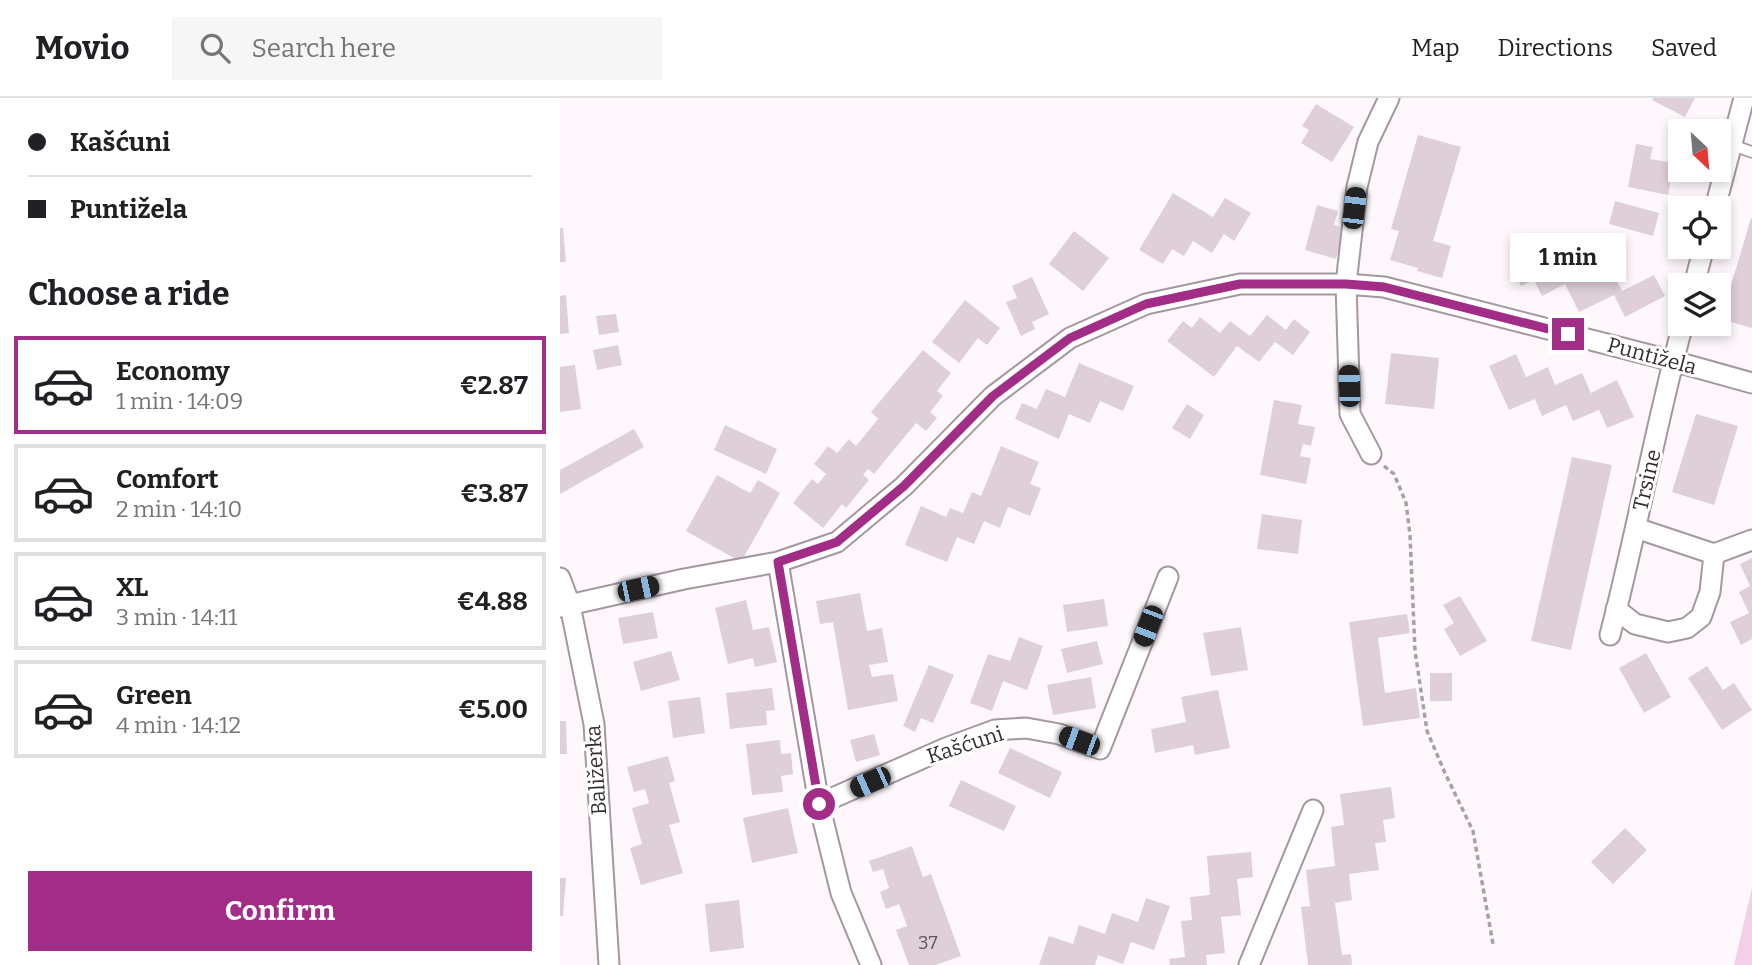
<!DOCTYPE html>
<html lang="en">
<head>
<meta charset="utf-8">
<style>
	body { margin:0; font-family:Bitter,serif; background:#f6f6f6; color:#202124; height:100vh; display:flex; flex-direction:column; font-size:26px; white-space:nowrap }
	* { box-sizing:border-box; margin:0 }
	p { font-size:23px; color:#757577 }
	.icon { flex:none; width:38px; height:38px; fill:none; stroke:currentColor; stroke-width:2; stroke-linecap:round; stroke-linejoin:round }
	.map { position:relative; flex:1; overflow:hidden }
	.drawer { display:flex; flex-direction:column; background:#fff; width:560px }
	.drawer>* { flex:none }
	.guide { display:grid; align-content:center; height:154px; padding:0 28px; background:#fff }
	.needle { width:46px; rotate:154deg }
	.tools { position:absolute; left:1108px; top:21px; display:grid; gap:14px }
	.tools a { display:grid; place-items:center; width:63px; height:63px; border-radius:0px; background:#fff; box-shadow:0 4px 10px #0003; font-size:35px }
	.end { position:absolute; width:32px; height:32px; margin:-16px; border:9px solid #a22d87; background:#fff; box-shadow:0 0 0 4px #fff }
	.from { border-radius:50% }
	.bubble { position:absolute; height:49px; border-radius:0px; background:#fff; box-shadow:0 4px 10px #0003; font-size:23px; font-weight:700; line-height:49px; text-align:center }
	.car { position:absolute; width:21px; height:42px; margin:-21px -10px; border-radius:9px; box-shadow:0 0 5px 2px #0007; background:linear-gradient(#222 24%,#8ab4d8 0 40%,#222 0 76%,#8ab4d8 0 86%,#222 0) }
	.guide b { display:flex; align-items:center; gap:24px; height:66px; font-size:26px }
	.guide b+b { border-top:2px solid #e0e0e0 }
	.guide i { width:18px; height:18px; background:#202124 }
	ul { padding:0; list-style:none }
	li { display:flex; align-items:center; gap:21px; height:98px; margin:0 14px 10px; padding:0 14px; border:4px solid #e0e0e0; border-radius:0px }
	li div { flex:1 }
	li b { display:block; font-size:26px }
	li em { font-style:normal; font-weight:700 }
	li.on { border-color:#a22d87 }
	li>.icon { width:63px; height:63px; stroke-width:1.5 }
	h2 { padding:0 28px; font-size:32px; line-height:84px }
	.cta { display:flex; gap:14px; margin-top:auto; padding:14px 28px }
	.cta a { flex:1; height:80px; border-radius:0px; background:#a22d87; color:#fff; font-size:28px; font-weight:700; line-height:80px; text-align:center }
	header { display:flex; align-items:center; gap:42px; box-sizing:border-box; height:98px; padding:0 35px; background:#fff; border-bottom:2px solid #e0e0e0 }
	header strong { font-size:33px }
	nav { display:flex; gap:38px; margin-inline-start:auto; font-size:24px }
	.search { width:490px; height:63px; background:#f6f6f6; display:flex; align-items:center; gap:18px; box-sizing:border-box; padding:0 24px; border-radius:0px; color:#757577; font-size:26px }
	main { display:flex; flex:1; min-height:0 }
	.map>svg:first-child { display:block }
	.green { fill:#f4d0e8 }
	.building { fill:#decfd9 }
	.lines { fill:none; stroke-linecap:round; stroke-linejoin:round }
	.lane-casing { stroke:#a597a0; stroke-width:13 }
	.street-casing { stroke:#a597a0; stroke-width:23 }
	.path { stroke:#a7a1a5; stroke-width:3.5; stroke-dasharray:5 3.5; stroke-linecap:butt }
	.lane { stroke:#fff; stroke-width:10 }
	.street { stroke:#fff; stroke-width:19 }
	.route { stroke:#a22d87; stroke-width:9 }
	.labels { text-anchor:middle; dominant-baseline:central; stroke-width:6; stroke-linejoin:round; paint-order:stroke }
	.number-label { font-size:18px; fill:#5e565b }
	.street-label { font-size:21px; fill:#332d31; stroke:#fff }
</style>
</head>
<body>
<header>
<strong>Movio</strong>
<div class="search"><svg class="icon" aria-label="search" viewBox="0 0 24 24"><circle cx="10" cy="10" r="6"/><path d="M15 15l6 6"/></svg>Search here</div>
<nav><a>Map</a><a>Directions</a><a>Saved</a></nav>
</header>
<main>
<section class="drawer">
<div class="guide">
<b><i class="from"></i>Kašćuni</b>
<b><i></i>Puntižela</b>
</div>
<h2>Choose a ride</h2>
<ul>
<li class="on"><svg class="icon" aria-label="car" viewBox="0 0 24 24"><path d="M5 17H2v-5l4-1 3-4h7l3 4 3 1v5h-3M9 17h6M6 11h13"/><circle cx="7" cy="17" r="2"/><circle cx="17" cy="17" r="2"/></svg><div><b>Economy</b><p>1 min · 14:09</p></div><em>€2.87</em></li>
<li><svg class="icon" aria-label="car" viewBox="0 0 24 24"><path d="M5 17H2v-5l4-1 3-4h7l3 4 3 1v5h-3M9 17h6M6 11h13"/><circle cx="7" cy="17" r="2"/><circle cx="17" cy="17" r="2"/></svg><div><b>Comfort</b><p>2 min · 14:10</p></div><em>€3.87</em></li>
<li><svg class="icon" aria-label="car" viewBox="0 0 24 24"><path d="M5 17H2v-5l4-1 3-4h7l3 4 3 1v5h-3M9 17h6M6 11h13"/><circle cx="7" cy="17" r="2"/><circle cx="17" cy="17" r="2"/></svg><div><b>XL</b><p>3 min · 14:11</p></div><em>€4.88</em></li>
<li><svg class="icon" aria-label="car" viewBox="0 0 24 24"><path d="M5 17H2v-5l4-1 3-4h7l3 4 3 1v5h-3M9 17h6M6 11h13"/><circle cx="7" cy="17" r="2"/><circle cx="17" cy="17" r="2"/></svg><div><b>Green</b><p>4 min · 14:12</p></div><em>€5.00</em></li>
</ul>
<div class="cta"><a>Confirm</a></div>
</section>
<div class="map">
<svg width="1192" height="867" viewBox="0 0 1192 867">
	<rect width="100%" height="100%" fill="#fef8fc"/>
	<path class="green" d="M1192,790V867H1174Z"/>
	<path class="building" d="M1093,0H1135L1125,19L1092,2Z
		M756,6L794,29L772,64L741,45L749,32L742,28Z
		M858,37L901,49L873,143L891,148L882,180L857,173L858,170L830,162L839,133L831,131Z
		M1076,46L1093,49L1090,61L1114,65L1108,97L1068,89Z
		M613,95L653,119L665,100L691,115L674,143L664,136L652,155L633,143L624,158L612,151L603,166L579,152Z
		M1055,103L1099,115L1093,138L1049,126Z
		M757,107L778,113L774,127L785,130L776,161L745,152Z
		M1191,120H1192V230L1161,221Z
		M0,130H3L6,164H0Z
		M514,133L549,160L523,193L489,166Z
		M997,147L1007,166L1040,150L1062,193L1094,177L1105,198L1065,219L1054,197L1019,214L1005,186L982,198L974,182L961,188L952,170Z
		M472,179L489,216L472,224L475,231L461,238L446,204L457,200L452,188Z
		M6,197L9,235L0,236V198Z
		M405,202L440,230L427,247L418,240L399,265L372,244Z
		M56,216L59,234L39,237L36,218Z
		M707,217L726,232L734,221L750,234L733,257L715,244L699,264L677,248L654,279L607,243L623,223L632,230L640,219L660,235L670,223L690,238Z
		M58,247L62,267L37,272L33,252Z
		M363,252L391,275L377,293L383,298L370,314L377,320L366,333L356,325L314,376L308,371L303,377L309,382L286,410L282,406L263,430L233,405L252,381L258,386L266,376L254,366L268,348L277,355L289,341L296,348L318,321L311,314Z
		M831,255L879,260L874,311L825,306Z
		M956,256L966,279L988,269L995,287L1022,275L1031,295L1057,282L1074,319L1047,330L1039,312L1013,323L1006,307L982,318L975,301L949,312L929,268Z
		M519,265L574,288L563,313L540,303L530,325L509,316L499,341L455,321L462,305L477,311L486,291L505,299Z
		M15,267L21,311L0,314V269Z
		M714,302L742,307L738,326L755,329L751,348L743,346L740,358L751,360L746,386L700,377Z
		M627,306L644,317L630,341L612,330Z
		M1136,316L1178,328L1154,407L1112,394Z
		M165,327L217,351L206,376L154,352Z
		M74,331L84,349L0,396V372Z
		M441,348L479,364L470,386L481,390L470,418L448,409L440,430L424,423L414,446L397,439L387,464L345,447L361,408L386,419L390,410L403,415L412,394L421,398Z
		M1012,359L1052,367L1011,552L971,543Z
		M157,377L190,395L198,382L220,395L181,464L126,433Z
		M702,416L742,422L738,456L697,451Z
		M1192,460V541L1181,547L1170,524L1189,515L1179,494L1190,488L1180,466Z
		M300,495L307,533L322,530L328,564L309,567L312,579L333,576L338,603L288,612L273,524L260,526L256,503Z
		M900,498L927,543L900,558L884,531L894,525L883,507Z
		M544,501L548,528L507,534L503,507Z
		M186,502L193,532L209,529L217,564L195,569L193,560L168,566L155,510Z
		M93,514L98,540L63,546L58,520Z
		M847,516L850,535L818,540L825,595L856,590L860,620L803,628L789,524Z
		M681,529L688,572L651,578L643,535Z
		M459,539L483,548L467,592L443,583L432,613L410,605L428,556L450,563Z
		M537,543L543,566L507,575L501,551Z
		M111,553L120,582L81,593L73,564Z
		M1086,555L1111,599L1084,615L1059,570Z
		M369,567L394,577L373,625L361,620L355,634L343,628Z
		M1147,568L1163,592L1174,585L1192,612L1162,632L1128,580Z
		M870,575H892V603H870Z
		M531,579L536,610L493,617L487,587Z
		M212,590L215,612L206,613L207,627L170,631L166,595Z
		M658,592L670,650L635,657L633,647L595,655L591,631L626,624L621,599Z
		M140,599L145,635L113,640L108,603Z
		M0,623H6L7,656H0Z
		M314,636L320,657L296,664L290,642Z
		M220,642L221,656L231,655L233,676L221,678L223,694L192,697L186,646Z
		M450,650L502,674L490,700L438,675Z
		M108,658L115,683L109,685L120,724L109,727L123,775L81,787L70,750L82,746L72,710L89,705L85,691L74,694L67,669Z
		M401,682L456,708L444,733L389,708Z
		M831,689L835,720L823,722L826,744L815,745L819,772L789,776L792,802L775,805L782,857L791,856L792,867H748L741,809L750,808L746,772L775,768L771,729L784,727L780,696Z
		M228,710L238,755L192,765L183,720Z
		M1065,730L1087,752L1053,786L1031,764Z
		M352,748L363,779L371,776L401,858L376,867H349L336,832L347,828L339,806L326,811L320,794L329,790L323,771L313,774L309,763Z
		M691,754L693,779L677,781L681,817L661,819L665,855L646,857L647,867H610L609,861L625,859L621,823L632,822L630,799L650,797L647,758Z
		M0,780H6L3,818H0Z
		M586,800L610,808L594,852L571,844L563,866L538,857L535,867H479L489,838L513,846L519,827L545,836L552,815L578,824Z
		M179,802L184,850L150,854L145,806Z"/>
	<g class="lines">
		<defs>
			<path id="lane" d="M1172,47L1192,54"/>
			<path id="street" d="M1155,110L1184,0
				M1134,187L1144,149
				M811,356L790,316L786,186L797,89L808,44L829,0
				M1076,430L1154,456L1192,442
				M218,464L259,706L281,795L311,867
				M0,480L10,507L34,626L49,867
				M0,509L124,481L218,464L277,444L344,388L433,298L510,240L586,206L680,186H786L824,189L1113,263L1192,285
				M1056,511L1075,526L1108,534L1127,530L1141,519L1150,494L1154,456
				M1050,537C1077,434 1095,329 1123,226
				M259,706L386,650L435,632L466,630L499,636L540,651L608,479
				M689,867L753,712"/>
		</defs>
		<use href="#lane" class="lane-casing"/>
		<use href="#street" class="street-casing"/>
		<path class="path" d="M824,368L834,376L846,405L850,437L855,553L867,633L885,675L913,733L933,846"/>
		<use href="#lane" class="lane"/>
		<use href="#street" class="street"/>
	</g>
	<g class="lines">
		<path class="route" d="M259,706L218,464L277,444L344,388L433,298L510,240L586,206L680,186H786L824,189L1008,236"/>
	</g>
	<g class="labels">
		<g class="number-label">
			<text x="368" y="845">37</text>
		</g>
		<g class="street-label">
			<text transform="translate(1092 258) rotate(15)">Puntižela</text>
			<text transform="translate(1087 382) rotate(-77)">Trsine</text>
			<text transform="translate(405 647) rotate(-18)">Kašćuni</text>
			<text transform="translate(36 672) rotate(-94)">Baližerka</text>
		</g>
	</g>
</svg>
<div class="tools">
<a><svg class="needle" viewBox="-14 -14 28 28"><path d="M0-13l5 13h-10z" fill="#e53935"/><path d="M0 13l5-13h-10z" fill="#757577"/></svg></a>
<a><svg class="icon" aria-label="locate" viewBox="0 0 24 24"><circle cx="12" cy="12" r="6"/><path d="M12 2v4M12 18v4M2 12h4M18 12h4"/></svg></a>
<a><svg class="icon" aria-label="layers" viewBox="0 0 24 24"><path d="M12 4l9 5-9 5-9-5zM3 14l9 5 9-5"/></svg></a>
</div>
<i class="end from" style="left:259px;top:706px"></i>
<i class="end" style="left:1008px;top:236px"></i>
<div class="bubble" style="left:950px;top:135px;width:116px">1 min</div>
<i class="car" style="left:794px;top:110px;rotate:7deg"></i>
<i class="car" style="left:789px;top:288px;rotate:358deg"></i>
<i class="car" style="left:78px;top:491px;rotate:78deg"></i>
<i class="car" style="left:588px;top:528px;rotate:201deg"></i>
<i class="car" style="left:519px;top:643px;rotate:290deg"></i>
<i class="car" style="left:310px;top:684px;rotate:246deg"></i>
</div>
</main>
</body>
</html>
